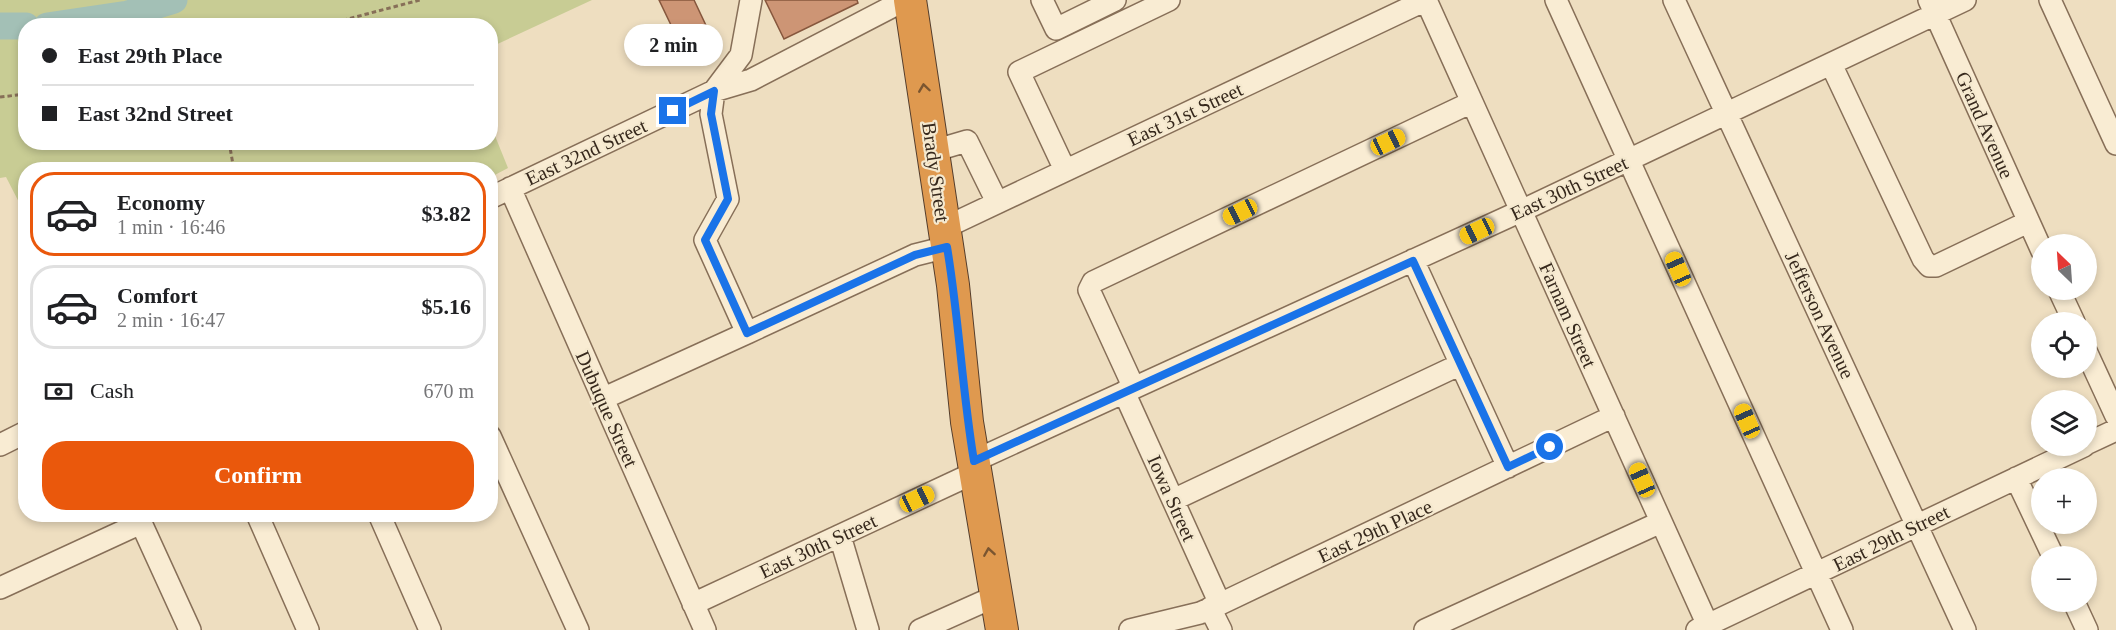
<!DOCTYPE html>
<html lang="en">
<head>
<meta charset="utf-8">
<style>
	body { margin:0; font-family:Georgia,serif; background:#f2f2f2; color:#202124; height:100vh; display:flex; flex-direction:column; font-size:22px; white-space:nowrap }
	* { box-sizing:border-box; margin:0 }
	p { font-size:20px; color:#757577 }
	.icon { flex:none; width:33px; height:33px; fill:none; stroke:currentColor; stroke-width:2; stroke-linecap:round; stroke-linejoin:round }
	.map { position:relative; flex:1; overflow:hidden }
	.details { position:absolute; left:18px; top:162px; width:480px; height:360px; display:flex; flex-direction:column; background:#fff; border-radius:24px; box-shadow:0 3px 9px #0003 }
	.details>* { flex:none }
	.top-card { position:absolute; left:18px; top:18px; width:480px; height:132px; border-radius:24px; box-shadow:0 3px 9px #0003; display:grid; align-content:center; height:132px; padding:0 24px; background:#fff }
	.needle { width:39px; rotate:335deg }
	.fabs { position:absolute; left:2031px; top:234px; display:grid; gap:12px }
	.fabs a { display:grid; place-items:center; width:66px; height:66px; border-radius:50%; background:#fff; box-shadow:0 3px 9px #0003; font-size:30px }
	.end { position:absolute; width:27px; height:27px; margin:-14px; border:8px solid #1a73e8; background:#fff; box-shadow:0 0 0 3px #fff }
	.from { border-radius:50% }
	.bubble { position:absolute; height:42px; border-radius:21px; background:#fff; box-shadow:0 3px 9px #0003; font-size:20px; font-weight:800; line-height:42px; text-align:center }
	.car { position:absolute; width:18px; height:36px; margin:-18px -9px; border-radius:8px; box-shadow:0 0 4px 2px #0007; background:linear-gradient(#f5c518 24%,#345 0 40%,#f5c518 0 76%,#345 0 86%,#f5c518 0) }
	.top-card b { display:flex; align-items:center; gap:21px; height:57px; font-size:22px }
	.top-card b+b { border-top:2px solid #e0e0e0 }
	.top-card i { width:15px; height:15px; background:#202124 }
	ul { padding:10px 0 0; list-style:none }
	li { display:flex; align-items:center; gap:18px; height:84px; margin:0 12px 9px; padding:0 12px; border:3px solid #e0e0e0; border-radius:24px }
	li div { flex:1 }
	li b { display:block; font-size:22px }
	li em { font-style:normal; font-weight:800 }
	li.selected { border-color:#ea580c }
	li>.icon { width:54px; height:54px; stroke-width:1.5 }
	.pay { display:flex; align-items:center; gap:15px; height:66px; padding:0 24px; font-size:22px }
	.pay p { margin-inline-start:auto }
	.primary-button { display:flex; gap:12px; margin-top:auto; padding:12px 24px }
	.primary-button a { flex:1; height:69px; border-radius:24px; background:#ea580c; color:#fff; font-size:24px; font-weight:800; line-height:69px; text-align:center }
	.map>svg:first-child { display:block }
	.green { fill:#c8cc94 }
	.lines { fill:none; stroke-linecap:round; stroke-linejoin:round }
	.river { stroke:#a3c0b6; stroke-width:27 }
	.building { fill:#cd9575; stroke:#86573d; stroke-width:1.5 }
	.minor-casing { stroke:#876f58; stroke-width:24 }
	.highway-casing { stroke:#543d2c; stroke-width:34 }
	.path { stroke:#876f58; stroke-width:3; stroke-dasharray:4.5 3; stroke-linecap:butt }
	.minor { stroke:#f9ecd3; stroke-width:21 }
	.highway { stroke:#df994f; stroke-width:32 }
	.oneway { stroke:#7a5530 }
	.route { stroke:#1a73e8; stroke-width:8 }
	.labels { text-anchor:middle; dominant-baseline:central; stroke-width:4.5; stroke-linejoin:round; paint-order:stroke }
	.street-label { font-size:20px; fill:#36281c; stroke:#f5e9cf }
</style>
</head>
<body>
<div class="map">
<svg width="2116" height="630" viewBox="0 0 2116 630">
	<rect width="100%" height="100%" fill="#eedec0"/>
	<path class="green" d="M0,0H592L491,47L490,26H26V142H490L491,126L508,168L491,177L490,170H26L25,214L6,177L0,178Z"/>
	<g class="lines">
		<path class="river" d="M0,26H26
			M47,26L128,14L174,0"/>
	</g>
	<path class="building" d="M659,0H694L710,34L682,48Z
		M765,0H857L858,3L784,39Z"/>
	<g class="lines">
		<defs>
			<path id="minor" d="M1042,0L1056,29L1115,0
				M1556,0L1842,630
				M1674,0L1965,630
				M1929,0L2042,251
				M2050,0L2116,144
				M1831,64L1923,259L1929,266H1936L2028,222
				M933,151L967,141L997,202
				M1065,170L1019,72L1169,0
				M510,188L705,630
				M490,198L714,91L751,80L905,0
				M944,228L1426,0L1710,630
				M1413,260L1508,467
				M2059,290L2074,322
				M747,333L915,255L947,247
				M2086,351L2116,416
				M1134,388L1089,290L1093,282L1472,102
				M1124,392L1220,604
				M602,399L747,333L705,240L728,199L711,114L714,91L741,55L751,0
				M490,436L578,630
				M2086,444L2116,430
				M0,445L26,432
				M974,461L1521,211L1965,0
				M2016,478L2053,556
				M1173,500L1461,364
				M137,514L190,630
				M257,514L308,630
				M379,514L430,630
				M840,536L868,630
				M0,588L141,523
				M2074,602L2087,630
				M693,604L976,472
				M1210,608L1221,630
				M920,630L996,596
				M1130,630L1200,613L1220,604L1614,416
				M1425,630L1661,522
				M1697,630L2084,446"/>
			<path id="highway" d="M910,0L953,285L967,422L1002,630"/>
		</defs>
		<use href="#minor" class="minor-casing"/>
		<use href="#highway" class="highway-casing"/>
		<path class="path" d="M321,26L420,0
			M0,97L26,94
			M229,142L234,170"/>
		<use href="#minor" class="minor"/>
		<use href="#highway" class="highway"/>
	</g>
	<defs><path id="oneway-chevron" d="M-2-3.5L2.5 0L-2 3.5" fill="none" stroke-width="1.6" stroke-linecap="round" stroke-linejoin="round" transform="scale(1.5)"/></defs>
	<g class="oneway">
		<use href="#oneway-chevron" transform="translate(924 88) rotate(-98)"/>
		<use href="#oneway-chevron" transform="translate(989 552) rotate(-99)"/>
	</g>
	<g class="lines">
		<path class="route" d="M673,111L714,91L711,114L728,199L705,240L747,333L915,255L947,247C959,318 962,390 974,461L1413,261L1508,467L1550,447"/>
	</g>
	<g class="labels">
		<g class="street-label">
			<text transform="translate(1185 114) rotate(-25)">East 31st Street</text>
			<text transform="translate(1985 125) rotate(66)">Grand Avenue</text>
			<text transform="translate(586 152) rotate(-25)">East 32nd Street</text>
			<text transform="translate(936 172) rotate(82)">Brady Street</text>
			<text transform="translate(1569 188) rotate(-25)">East 30th Street</text>
			<text transform="translate(1568 315) rotate(66)">Farnam Street</text>
			<text transform="translate(1820 315) rotate(65)">Jefferson Avenue</text>
			<text transform="translate(607 409) rotate(66)">Dubuque Street</text>
			<text transform="translate(1172 498) rotate(66)">Iowa Street</text>
			<text transform="translate(1375 531) rotate(-25)">East 29th Place</text>
			<text transform="translate(1891 538) rotate(-26)">East 29th Street</text>
			<text transform="translate(818 546) rotate(-25)">East 30th Street</text>
		</g>
	</g>
</svg>
<div class="fabs">
<a><svg class="needle" viewBox="-14 -14 28 28"><path d="M0-13l5 13h-10z" fill="#e53935"/><path d="M0 13l5-13h-10z" fill="#757577"/></svg></a>
<a><svg class="icon" aria-label="locate" viewBox="0 0 24 24"><circle cx="12" cy="12" r="6"/><path d="M12 2v4M12 18v4M2 12h4M18 12h4"/></svg></a>
<a><svg class="icon" aria-label="layers" viewBox="0 0 24 24"><path d="M12 4l9 5-9 5-9-5zM3 14l9 5 9-5"/></svg></a>
<a>+</a>
<a>−</a>
</div>
<i class="end from" style="left:1550px;top:447px"></i>
<i class="end" style="left:673px;top:111px"></i>
<div class="bubble" style="left:624px;top:24px;width:99px">2 min</div>
<i class="car" style="left:1388px;top:142px;rotate:65deg"></i>
<i class="car" style="left:1240px;top:212px;rotate:244deg"></i>
<i class="car" style="left:1477px;top:231px;rotate:245deg"></i>
<i class="car" style="left:1678px;top:269px;rotate:336deg"></i>
<i class="car" style="left:1747px;top:421px;rotate:336deg"></i>
<i class="car" style="left:1642px;top:480px;rotate:336deg"></i>
<i class="car" style="left:917px;top:499px;rotate:65deg"></i>
<div class="top-card">
<b><i class="from"></i>East 29th Place</b>
<b><i></i>East 32nd Street</b>
</div>
<section class="details">
<ul>
<li class="selected"><svg class="icon" aria-label="car" viewBox="0 0 24 24"><path d="M5 17H2v-5l4-1 3-4h7l3 4 3 1v5h-3M9 17h6M6 11h13"/><circle cx="7" cy="17" r="2"/><circle cx="17" cy="17" r="2"/></svg><div><b>Economy</b><p>1 min · 16:46</p></div><em>$3.82</em></li>
<li><svg class="icon" aria-label="car" viewBox="0 0 24 24"><path d="M5 17H2v-5l4-1 3-4h7l3 4 3 1v5h-3M9 17h6M6 11h13"/><circle cx="7" cy="17" r="2"/><circle cx="17" cy="17" r="2"/></svg><div><b>Comfort</b><p>2 min · 16:47</p></div><em>$5.16</em></li>
</ul>
<div class="pay"><svg class="icon" aria-label="cash" viewBox="0 0 24 24"><path d="M3 7h18v10H3z"/><circle cx="12" cy="12" r="2"/></svg>Cash<p>670 m</p></div>
<div class="primary-button"><a>Confirm</a></div>
</section>
</div>
</body>
</html>
